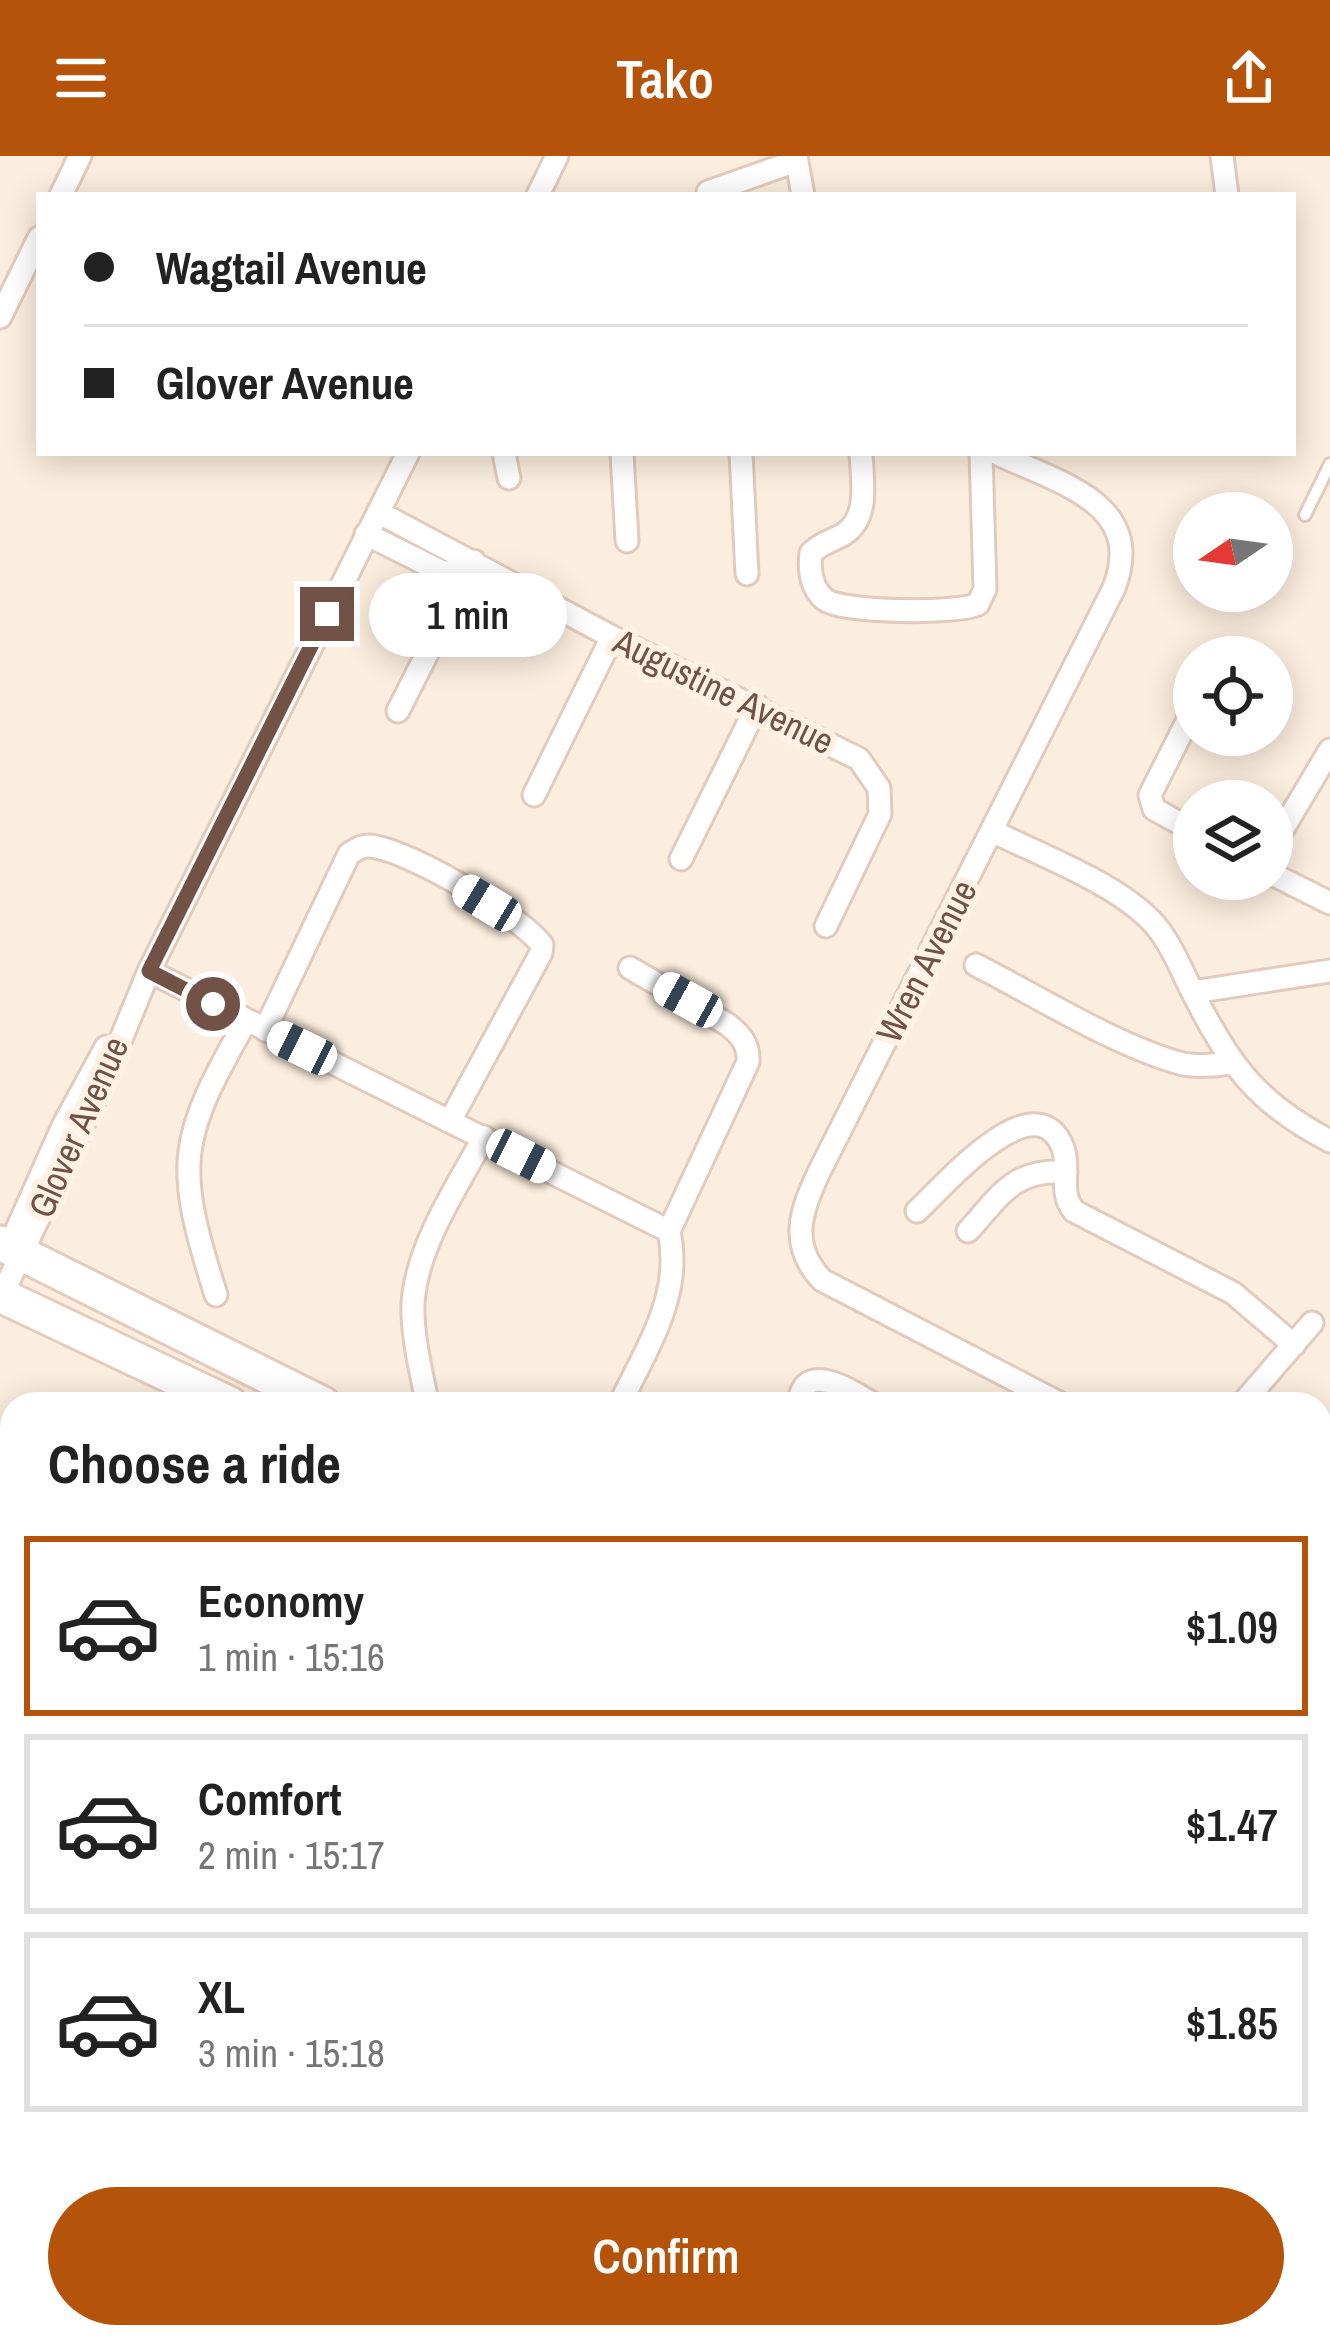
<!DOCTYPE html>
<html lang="en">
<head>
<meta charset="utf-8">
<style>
	body { margin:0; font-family:"Archivo Narrow",sans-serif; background:#f2f2f2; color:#222; height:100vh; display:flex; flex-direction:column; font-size:45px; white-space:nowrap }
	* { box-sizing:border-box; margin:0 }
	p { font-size:39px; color:#767676 }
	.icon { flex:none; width:66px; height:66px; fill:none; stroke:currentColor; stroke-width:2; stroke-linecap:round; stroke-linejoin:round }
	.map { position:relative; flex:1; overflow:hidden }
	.panel { position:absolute; left:0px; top:1236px; width:1332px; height:957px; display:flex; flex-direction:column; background:#fff; border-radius:36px 36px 0 0; box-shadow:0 6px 30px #0003 }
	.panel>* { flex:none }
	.guide { position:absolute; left:36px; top:36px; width:1260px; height:264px; border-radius:0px; box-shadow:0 6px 30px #0003; display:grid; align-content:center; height:264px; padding:0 48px; background:#fff }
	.needle { width:78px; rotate:257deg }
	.fabs { position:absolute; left:1173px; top:336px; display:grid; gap:24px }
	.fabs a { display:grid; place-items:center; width:120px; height:120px; border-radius:50%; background:#fff; box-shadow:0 6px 30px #0003; font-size:60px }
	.end { position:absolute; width:54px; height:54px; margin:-27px; border:15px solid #725246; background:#fff; box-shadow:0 0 0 6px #fff }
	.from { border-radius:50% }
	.bubble { position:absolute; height:84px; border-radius:42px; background:#fff; box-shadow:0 6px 30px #0003; font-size:39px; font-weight:600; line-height:84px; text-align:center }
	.car { position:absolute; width:36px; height:72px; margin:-36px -18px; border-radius:15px; box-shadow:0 0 9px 3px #0007; background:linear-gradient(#fff 24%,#345 0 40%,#fff 0 76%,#345 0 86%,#fff 0) }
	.guide b { display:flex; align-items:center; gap:42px; height:114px; font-size:45px }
	.guide b+b { border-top:3px solid #e0e0e0 }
	.guide i { width:30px; height:30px; background:#222 }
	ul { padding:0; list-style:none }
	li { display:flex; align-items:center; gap:36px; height:180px; margin:0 24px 18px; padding:0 24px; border:6px solid #e0e0e0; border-radius:0px }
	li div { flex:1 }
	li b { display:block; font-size:45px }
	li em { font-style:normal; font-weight:600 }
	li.on { border-color:#b45309 }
	li>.icon { width:108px; height:108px; stroke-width:1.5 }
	h2 { padding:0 48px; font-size:54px; line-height:144px }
	.button { display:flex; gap:24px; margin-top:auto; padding:24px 48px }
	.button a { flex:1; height:138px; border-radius:72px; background:#b45309; color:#fff; font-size:48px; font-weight:600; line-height:138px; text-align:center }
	header { display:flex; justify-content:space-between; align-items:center; height:156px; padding:0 48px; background:#b45309; color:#fff; font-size:54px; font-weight:600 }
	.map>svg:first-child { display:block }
	.green { fill:#d2e9bd }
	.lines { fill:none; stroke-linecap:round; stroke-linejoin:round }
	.service-casing { stroke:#e2cbbd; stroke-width:16 }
	.minor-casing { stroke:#e2cbbd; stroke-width:27 }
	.secondary-casing { stroke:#e7cbba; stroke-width:39 }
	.service { stroke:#fff; stroke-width:10 }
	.minor { stroke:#fff; stroke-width:21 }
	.secondary { stroke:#fff; stroke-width:33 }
	.route { stroke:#725246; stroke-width:15 }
	.labels { text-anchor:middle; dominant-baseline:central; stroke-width:12; stroke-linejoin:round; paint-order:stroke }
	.street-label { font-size:36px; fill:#725246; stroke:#fff2e4 }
</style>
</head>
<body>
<header><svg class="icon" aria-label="menu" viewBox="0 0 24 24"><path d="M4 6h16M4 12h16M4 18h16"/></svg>Tako<svg class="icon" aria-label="share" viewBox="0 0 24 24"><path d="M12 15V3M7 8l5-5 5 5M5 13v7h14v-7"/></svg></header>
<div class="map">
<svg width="1330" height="2191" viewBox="0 0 1330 2191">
	<rect width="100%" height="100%" fill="#fceede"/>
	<path class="green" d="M598,2181H775L795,2191H592Z"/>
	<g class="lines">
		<defs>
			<path id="service" d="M1305,359L1330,308
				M1320,2153L1330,2158
				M484,2181L501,2191
				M334,2191L339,2181"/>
			<path id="minor" d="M796,0L803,39
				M1222,0L1227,39
				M708,36L796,5
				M61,39L80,0
				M538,39L557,0
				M0,161L39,82
				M504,297L509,322
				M622,297L627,385
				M741,297L747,418
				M861,297C862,324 870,361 844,378C832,385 821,387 811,397C809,413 811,431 824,443C841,457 958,458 978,448L985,433L981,297
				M996,297C1057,327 1147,346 1114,432L820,1014C801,1054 788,1088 822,1124L1061,1248
				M378,356L612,481L859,603L879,632L880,658L826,770
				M366,378L442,416H479
				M1194,552L1150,639L1154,653L1194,675
				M398,555L474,405
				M534,639L612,481
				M992,675C1040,699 1127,731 1159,774C1174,793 1183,818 1194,839C1230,910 1258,948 1330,985
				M1272,691L1330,594
				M681,703L757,550
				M1272,718L1330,747
				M976,809C1037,840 1118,891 1183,908C1198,911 1214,909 1230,907
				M630,812L727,868C741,879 749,888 748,906L669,1075
				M149,815L669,1075
				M1193,836L1330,815
				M265,874L349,698C358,692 364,688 376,691C414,698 519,759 542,789L541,797L450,965
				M917,1055C944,1030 1036,922 1063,992C1071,1014 1058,1036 1074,1055L1233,1137L1294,1189
				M17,1073L63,970L106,891
				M968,1075C1001,1039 1013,1013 1066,1016
				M216,1139C174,1007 178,984 246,865
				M0,1143L105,922L149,815L408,297
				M426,1241C420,1210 412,1179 413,1147C417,1089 457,1031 484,981
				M620,1248C647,1191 683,1139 669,1075
				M797,1248C800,1242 801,1234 806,1229C822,1214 859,1240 873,1248
				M1242,1248L1312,1167
				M1320,1305L1330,1310
				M0,1456L12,1461
				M0,1848L12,1852
				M0,2009L12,2015
				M575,2191L580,2181"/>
			<path id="secondary" d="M0,1087L323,1248
				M0,1139L230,1248
				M1320,1688L1330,1669
				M1320,1776L1330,1757
				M1069,2191L1074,2181
				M1109,2191L1114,2181"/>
		</defs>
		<use href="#service" class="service-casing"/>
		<use href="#minor" class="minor-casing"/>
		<use href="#secondary" class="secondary-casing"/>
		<use href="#service" class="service"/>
		<use href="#minor" class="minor"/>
		<use href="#secondary" class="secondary"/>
	</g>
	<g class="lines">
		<path class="route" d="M213,848L149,815L327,458"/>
	</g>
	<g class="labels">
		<g class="street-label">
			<text transform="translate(724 535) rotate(26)">Augustine Avenue</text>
			<text transform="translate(926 805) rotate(-63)">Wren Avenue</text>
			<text transform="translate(78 971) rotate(-66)">Glover Avenue</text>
		</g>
	</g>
</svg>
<div class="fabs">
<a><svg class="needle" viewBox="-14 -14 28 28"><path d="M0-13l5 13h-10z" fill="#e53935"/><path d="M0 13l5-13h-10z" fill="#767676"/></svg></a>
<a><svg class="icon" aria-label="locate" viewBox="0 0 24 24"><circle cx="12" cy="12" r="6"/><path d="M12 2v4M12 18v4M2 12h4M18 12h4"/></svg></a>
<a><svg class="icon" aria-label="layers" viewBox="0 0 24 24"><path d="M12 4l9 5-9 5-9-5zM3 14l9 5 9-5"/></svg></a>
</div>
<i class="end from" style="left:213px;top:848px"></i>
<i class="end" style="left:327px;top:458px"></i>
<div class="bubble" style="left:369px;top:417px;width:198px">1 min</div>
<i class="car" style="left:487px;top:747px;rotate:301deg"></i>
<i class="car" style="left:688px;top:844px;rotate:299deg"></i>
<i class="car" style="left:302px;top:892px;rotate:296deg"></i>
<i class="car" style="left:521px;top:1000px;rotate:117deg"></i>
<div class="guide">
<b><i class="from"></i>Wagtail Avenue</b>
<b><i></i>Glover Avenue</b>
</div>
<section class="panel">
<h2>Choose a ride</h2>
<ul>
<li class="on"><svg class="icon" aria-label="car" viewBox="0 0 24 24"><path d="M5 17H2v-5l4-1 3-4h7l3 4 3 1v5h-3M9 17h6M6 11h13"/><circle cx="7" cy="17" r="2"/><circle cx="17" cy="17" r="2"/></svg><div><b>Economy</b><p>1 min · 15:16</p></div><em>$1.09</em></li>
<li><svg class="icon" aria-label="car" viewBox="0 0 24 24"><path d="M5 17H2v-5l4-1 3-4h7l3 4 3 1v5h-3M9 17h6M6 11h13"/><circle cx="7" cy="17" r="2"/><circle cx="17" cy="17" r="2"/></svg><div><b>Comfort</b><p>2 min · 15:17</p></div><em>$1.47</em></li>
<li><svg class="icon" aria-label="car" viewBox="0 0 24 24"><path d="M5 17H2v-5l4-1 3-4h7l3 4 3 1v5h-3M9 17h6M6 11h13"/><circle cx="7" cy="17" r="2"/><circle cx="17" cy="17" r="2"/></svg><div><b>XL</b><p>3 min · 15:18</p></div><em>$1.85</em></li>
</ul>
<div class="button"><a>Confirm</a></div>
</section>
</div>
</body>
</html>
